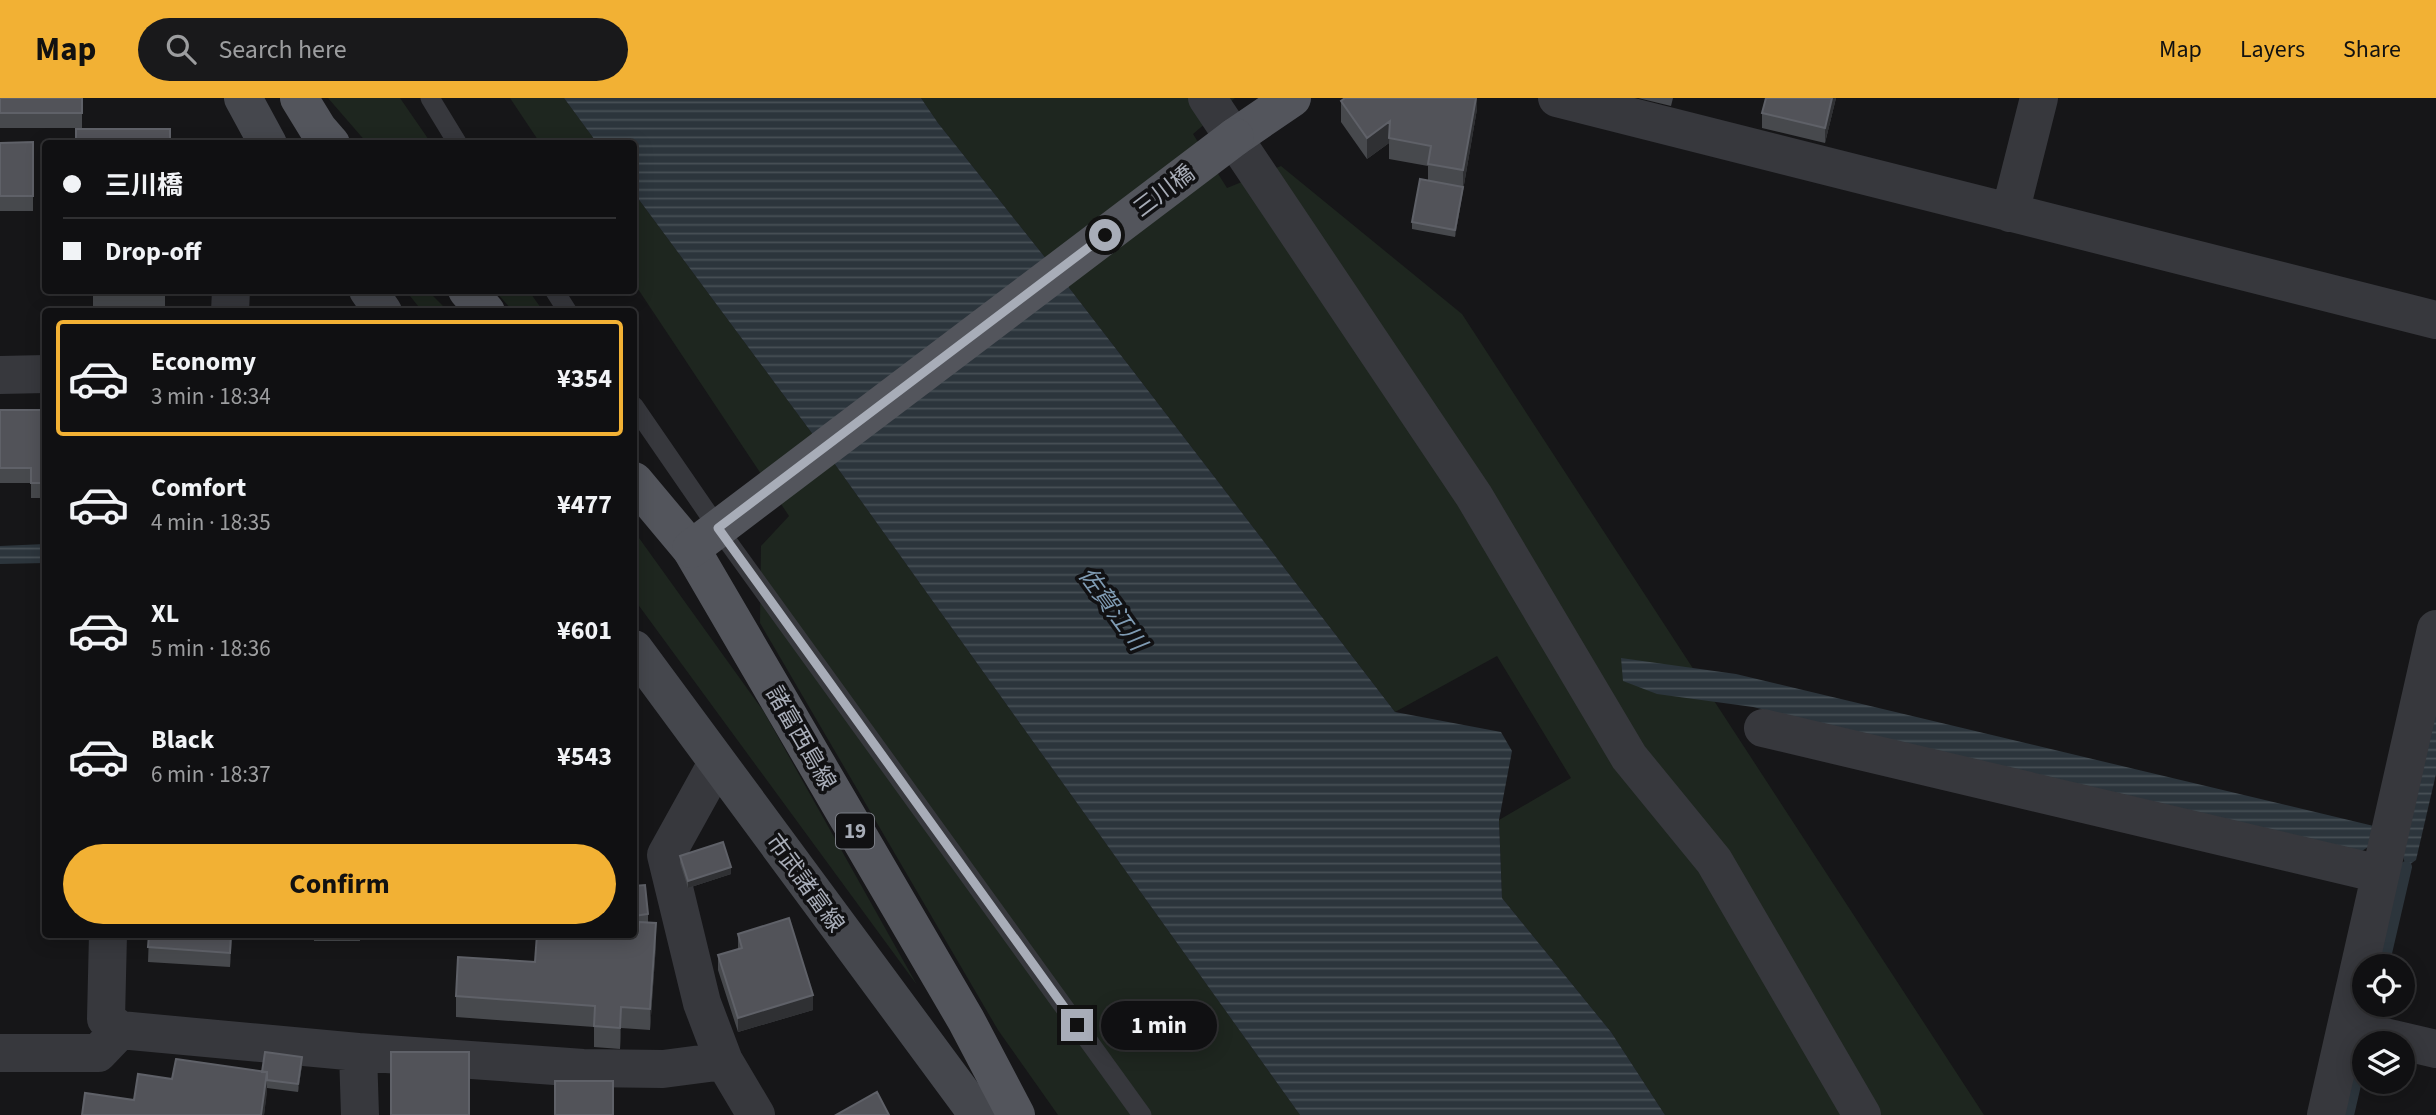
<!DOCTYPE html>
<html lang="en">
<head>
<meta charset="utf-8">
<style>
	body { margin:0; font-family:"Source Sans 3","Noto Sans JP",sans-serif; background:#19191b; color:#f1f3f6; height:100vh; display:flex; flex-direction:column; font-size:26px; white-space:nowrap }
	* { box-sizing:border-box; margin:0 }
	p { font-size:23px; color:#9c9d9f }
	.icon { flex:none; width:38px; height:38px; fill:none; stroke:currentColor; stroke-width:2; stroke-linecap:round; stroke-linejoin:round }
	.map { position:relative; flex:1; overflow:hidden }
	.sheet { position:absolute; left:42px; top:210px; width:595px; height:630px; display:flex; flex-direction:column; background:#101012; border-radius:7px; box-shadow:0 4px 18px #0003,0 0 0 2px #303032 }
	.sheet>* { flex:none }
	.top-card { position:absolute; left:42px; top:42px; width:595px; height:154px; border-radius:7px; box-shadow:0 4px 18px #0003,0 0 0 2px #303032; display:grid; align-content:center; height:154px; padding:0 21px; background:#101012 }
	.buttons { position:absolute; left:2352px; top:856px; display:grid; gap:14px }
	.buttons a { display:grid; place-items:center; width:63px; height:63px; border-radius:50%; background:#101012; box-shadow:0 4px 18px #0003,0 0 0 2px #303032; font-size:35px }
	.end { position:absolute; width:32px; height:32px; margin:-16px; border:9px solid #a8adb8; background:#111; box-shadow:0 0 0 4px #111 }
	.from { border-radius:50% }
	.bubble { position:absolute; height:49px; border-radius:24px; background:#101012; box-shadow:0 4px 18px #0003,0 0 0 2px #303032; font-size:23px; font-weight:700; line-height:49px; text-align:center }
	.top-card b { display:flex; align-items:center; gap:24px; height:66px; font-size:26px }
	.top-card b+b { border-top:2px solid #303032 }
	.top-card i { width:18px; height:18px; background:#f1f3f6 }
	ul { padding:12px 0 0; list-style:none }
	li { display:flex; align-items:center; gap:21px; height:116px; margin:0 14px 10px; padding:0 7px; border:4px solid transparent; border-radius:7px }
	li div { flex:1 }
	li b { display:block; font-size:26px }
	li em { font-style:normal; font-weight:700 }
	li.on { border-color:#f2b134 }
	li>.icon { width:63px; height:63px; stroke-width:1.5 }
	.action { display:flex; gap:14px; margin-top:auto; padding:14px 21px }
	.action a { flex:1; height:80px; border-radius:42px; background:#f2b134; color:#111; font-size:28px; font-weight:700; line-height:80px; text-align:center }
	header { display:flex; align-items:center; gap:42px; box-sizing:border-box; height:98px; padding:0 35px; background:#f2b134; color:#111 }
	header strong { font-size:33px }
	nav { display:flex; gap:38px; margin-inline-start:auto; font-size:24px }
	.search { width:490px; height:63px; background:#19191b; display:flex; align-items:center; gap:18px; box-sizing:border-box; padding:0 24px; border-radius:38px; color:#9c9d9f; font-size:26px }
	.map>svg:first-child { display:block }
	.grass { fill:#1e261f }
	.water { fill:url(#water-rules) }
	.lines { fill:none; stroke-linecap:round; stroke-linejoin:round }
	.stream { stroke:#2c353c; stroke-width:12 }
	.lane { stroke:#37383d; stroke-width:19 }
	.street { stroke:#37383d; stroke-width:38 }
	.secondary { stroke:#45474d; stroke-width:38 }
	.primary { stroke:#53555c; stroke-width:38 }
	.primary-bridge { stroke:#53555c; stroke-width:38 }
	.wall { fill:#47494d }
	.shaded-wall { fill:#2f3033 }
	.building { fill:#525359; stroke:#5f6168; stroke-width:2 }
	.route { stroke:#a8adb8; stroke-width:9 }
	.labels { text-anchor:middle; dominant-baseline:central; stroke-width:7; stroke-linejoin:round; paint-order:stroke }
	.shield { fill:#111113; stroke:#7b7e86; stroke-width:2 }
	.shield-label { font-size:21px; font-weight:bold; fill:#a8adb8 }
	.street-label { font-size:23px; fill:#a8adb8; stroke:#111113 }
	.water-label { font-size:24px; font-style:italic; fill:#7f9bb3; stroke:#111113 }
</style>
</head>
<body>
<header>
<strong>Map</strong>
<div class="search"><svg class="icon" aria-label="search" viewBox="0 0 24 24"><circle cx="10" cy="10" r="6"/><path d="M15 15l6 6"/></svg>Search here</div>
<nav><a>Map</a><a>Layers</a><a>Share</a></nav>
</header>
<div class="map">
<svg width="2436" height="1017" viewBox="0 0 2436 1017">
	<defs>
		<pattern id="water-rules" width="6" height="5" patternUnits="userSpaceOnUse" patternTransform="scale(1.75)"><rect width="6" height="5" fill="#2c353c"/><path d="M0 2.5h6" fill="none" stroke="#485056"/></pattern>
	</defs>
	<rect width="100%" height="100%" fill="#161618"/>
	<path class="grass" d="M328,0H400L431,45H367Z
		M510,0H564L597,45H540Z
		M921,0H1235L1193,36L1227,90L1281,68L1462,216L1984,1017H1665L1611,934L1502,800L1499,722L1571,680L1497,558L1395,614L1067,187L938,25Z
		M634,95L834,365L1300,1017H1058L998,932L760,525L761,448L789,418L634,185Z
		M406,193H428L448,213H422Z
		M495,193H529L543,213H513Z
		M634,433L764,614L917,887L634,501Z"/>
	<path class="water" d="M564,0H921L938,25L1067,187L1395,614L1501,634L1512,653L1499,722L1502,800L1611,934L1665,1017H1300L834,365L634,95V46L597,45Z
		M45,446V465L0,466V448Z
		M1621,560L1736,576L2403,735L2436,597V676L2416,762L2406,769L2402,755L2371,747L2362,753L1753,609L1657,596L1623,583Z"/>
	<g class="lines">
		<path class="stream" d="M2383,868L2406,769
			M2373,910L2374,906
			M2348,1017L2362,957"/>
		<path class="lane" d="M430,0L458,46
			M554,192L568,214
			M634,308L718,430L1142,1017"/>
		<path class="street" d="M1207,0L1474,398L1629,659L1714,763L1862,1017
			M1557,0L2436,222
			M2010,115L2039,0
			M230,214L231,192
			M0,277L46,276
			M1763,630L2380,776
			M108,836L106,921L120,932
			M2346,930L2436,951
			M0,955H98L120,932L358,954
			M724,963L756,1017
			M360,1017L358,954L583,970L663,971L724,963L702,905L666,757L717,665
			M2326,1017L2436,531"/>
		<path class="secondary" d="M243,0L268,46
			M368,192L383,214
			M634,551L978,1017"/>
		<path class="primary" d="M299,0L318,31L331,46
			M1235,39L1292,0
			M467,192L486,214
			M634,383L691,451L966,922L1016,1017"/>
		<path class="primary-bridge" d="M691,451L1235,39"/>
	</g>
	<path class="wall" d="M0,0H82V30H0Z
		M1477,0V11L1455,139L1412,131V124L1428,83V68L1389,61V45L1367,61L1341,24V3Z
		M1638,0H1673L1671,8Z
		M1766,0H1836L1825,45L1762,30V15Z
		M33,44V113H0V45Z
		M93,192H165V211H93Z
		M0,312H46V400H31V385H0Z
		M680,758L731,776L688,790L680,765Z
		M634,788L648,816V824L656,846L650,932L621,930L620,951L594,949V929L456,919V898L535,864L638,836V832L634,833Z
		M149,836H232L230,869L148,864Z
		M314,836H360V843H314Z
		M738,836L813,912L738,934L718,872V857L738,851Z
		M302,967L298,994L267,990L264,1017H82L134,1002L172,981L262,974Z"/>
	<path class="shaded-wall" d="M1476,0H1477V11L1455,139V132L1463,89V72Z
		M1832,0H1836L1825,45V30Z
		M1390,23L1389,45L1367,61V40Z
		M731,769V776L688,790V783Z
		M656,825V846L650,932V911Z
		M231,836H232L230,869V855Z
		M813,897V912L738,934V920Z
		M621,909V930L620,951V930Z
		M302,959V967L298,994V986Z
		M267,974V995L264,1017H261Z"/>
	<path class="building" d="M0,0H82V15H0Z
		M1345,0H1476L1463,72L1428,66L1431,48L1389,40L1390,23L1367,40L1341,3Z
		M1766,0H1832L1825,30L1762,15Z
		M76,31H170V46H76Z
		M33,44V98H0V45Z
		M1420,81L1463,89L1455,132L1412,124Z
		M93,192H165V197H93Z
		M0,312H46V385H31V370H0Z
		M723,744L731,769L688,783L680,758Z
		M645,787L648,816L634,818V788Z
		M789,820L813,897L738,920L718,857L742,850L738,836Z
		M639,824L656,825L650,911L621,909L620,930L594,928L595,908L456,898L458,859L535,864L537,836H638Z
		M149,836H231L230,855L148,849Z
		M265,954L302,959L298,986L267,982V974H262Z
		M391,954H469V1017H391Z
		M176,961L267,974L261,1017H82L85,995L134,1002L138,976L172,981Z
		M555,983H613V1017H555Z
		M877,994L889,1017H836Z"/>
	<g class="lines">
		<path class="route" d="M1077,927L718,430L1105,137"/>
	</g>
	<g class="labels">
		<rect class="shield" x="836" y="715.5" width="38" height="35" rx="5"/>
		<g class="shield-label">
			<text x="855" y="733">19</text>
		</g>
		<g class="street-label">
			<text transform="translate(1164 93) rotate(-37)">三川橋</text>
			<text transform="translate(801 640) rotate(60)">諸富西島線</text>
			<text transform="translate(805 785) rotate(54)">市武諸富線</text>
		</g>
		<g class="water-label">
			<text transform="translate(1112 511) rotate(54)">佐賀江川</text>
		</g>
	</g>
</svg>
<div class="buttons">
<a><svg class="icon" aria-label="locate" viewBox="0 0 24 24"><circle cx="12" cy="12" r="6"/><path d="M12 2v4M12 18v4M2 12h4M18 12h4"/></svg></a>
<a><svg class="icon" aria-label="layers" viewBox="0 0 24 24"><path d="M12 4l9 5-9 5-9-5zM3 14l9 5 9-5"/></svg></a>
</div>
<i class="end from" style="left:1105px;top:137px"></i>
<i class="end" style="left:1077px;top:927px"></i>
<div class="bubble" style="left:1101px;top:903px;width:116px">1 min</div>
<div class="top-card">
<b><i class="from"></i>三川橋</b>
<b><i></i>Drop-off</b>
</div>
<section class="sheet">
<ul>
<li class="on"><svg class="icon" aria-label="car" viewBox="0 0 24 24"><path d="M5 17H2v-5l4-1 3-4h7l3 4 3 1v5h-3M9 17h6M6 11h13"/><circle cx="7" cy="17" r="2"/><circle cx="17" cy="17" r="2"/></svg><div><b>Economy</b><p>3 min · 18:34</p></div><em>¥354</em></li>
<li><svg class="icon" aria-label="car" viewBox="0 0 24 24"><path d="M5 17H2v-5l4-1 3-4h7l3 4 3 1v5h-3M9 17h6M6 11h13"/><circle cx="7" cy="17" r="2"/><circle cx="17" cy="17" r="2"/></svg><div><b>Comfort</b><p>4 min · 18:35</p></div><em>¥477</em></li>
<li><svg class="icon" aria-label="car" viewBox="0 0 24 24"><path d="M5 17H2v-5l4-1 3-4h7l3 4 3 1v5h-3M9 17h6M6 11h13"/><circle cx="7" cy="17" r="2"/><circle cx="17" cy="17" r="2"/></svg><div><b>XL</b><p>5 min · 18:36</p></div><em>¥601</em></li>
<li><svg class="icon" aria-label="car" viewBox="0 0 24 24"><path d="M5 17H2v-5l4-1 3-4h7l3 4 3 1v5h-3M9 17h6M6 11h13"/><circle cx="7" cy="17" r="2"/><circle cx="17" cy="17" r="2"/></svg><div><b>Black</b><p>6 min · 18:37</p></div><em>¥543</em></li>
</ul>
<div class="action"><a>Confirm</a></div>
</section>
</div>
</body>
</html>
